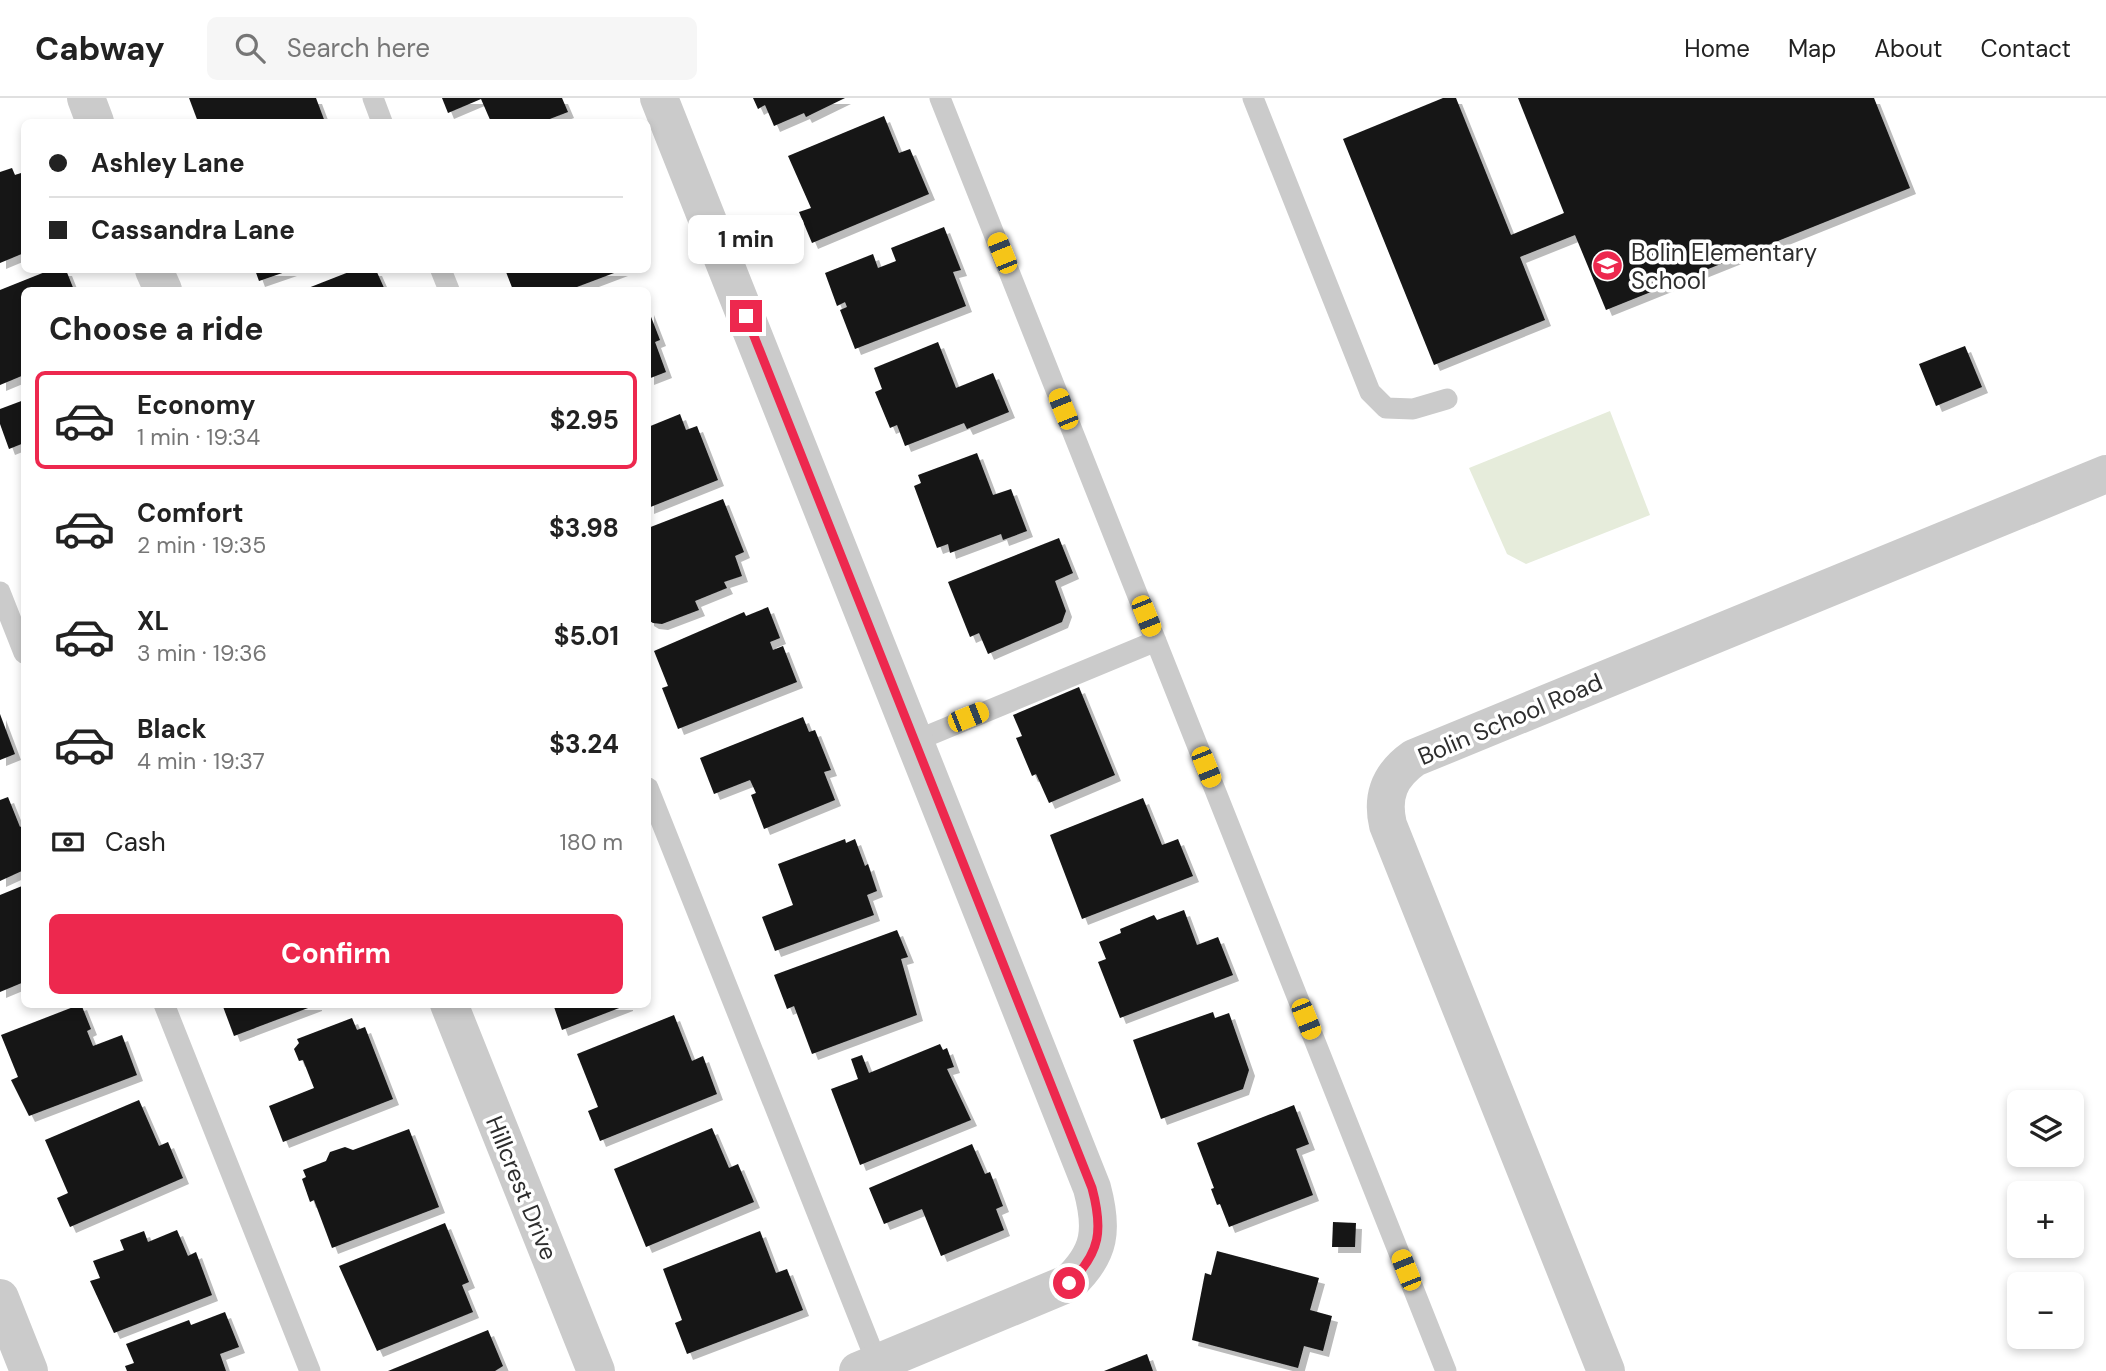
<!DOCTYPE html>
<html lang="en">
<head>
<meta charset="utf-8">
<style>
	body { margin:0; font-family:"DM Sans",sans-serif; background:#f6f6f6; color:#222; height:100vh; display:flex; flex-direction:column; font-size:26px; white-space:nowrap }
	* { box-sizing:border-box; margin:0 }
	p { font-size:23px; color:#767676 }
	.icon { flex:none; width:38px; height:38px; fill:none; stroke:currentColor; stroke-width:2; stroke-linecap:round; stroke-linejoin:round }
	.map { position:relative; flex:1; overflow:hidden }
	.side { position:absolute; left:21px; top:189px; width:630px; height:721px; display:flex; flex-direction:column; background:#fff; border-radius:10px; box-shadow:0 4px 10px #0003 }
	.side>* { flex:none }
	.hud { position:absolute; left:21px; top:21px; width:630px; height:154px; border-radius:10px; box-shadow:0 4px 10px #0003; display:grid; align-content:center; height:154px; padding:0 28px; background:#fff }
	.controls { position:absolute; left:2007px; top:992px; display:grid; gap:14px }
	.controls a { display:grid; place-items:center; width:77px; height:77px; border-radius:10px; background:#fff; box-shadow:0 4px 10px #0003; font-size:35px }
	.end { position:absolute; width:32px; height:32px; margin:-16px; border:9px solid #ed284e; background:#fff; box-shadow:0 0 0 4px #fff }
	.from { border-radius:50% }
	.bubble { position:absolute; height:49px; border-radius:10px; background:#fff; box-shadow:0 4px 10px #0003; font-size:23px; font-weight:700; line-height:49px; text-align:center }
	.car { position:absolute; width:21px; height:42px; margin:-21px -10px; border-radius:9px; box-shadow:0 0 5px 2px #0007; background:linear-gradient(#f5c518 24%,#345 0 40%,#f5c518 0 76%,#345 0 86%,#f5c518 0) }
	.hud b { display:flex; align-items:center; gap:24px; height:66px; font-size:26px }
	.hud b+b { border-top:2px solid #e0e0e0 }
	.hud i { width:18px; height:18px; background:#222 }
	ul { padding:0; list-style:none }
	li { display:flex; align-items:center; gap:21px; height:98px; margin:0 14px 10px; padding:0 14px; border:4px solid transparent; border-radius:10px }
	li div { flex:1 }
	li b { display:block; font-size:26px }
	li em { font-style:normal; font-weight:700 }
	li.active { border-color:#ed284e }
	li>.icon { width:63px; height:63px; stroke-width:1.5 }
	h2 { padding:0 28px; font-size:32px; line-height:84px }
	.pay { display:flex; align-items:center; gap:18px; height:77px; padding:0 28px; font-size:26px }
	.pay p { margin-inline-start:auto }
	.button { display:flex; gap:14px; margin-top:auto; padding:14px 28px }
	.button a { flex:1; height:80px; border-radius:10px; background:#ed284e; color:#fff; font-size:28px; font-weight:700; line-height:80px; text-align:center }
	header { display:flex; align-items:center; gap:42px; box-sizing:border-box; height:98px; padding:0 35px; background:#fff; border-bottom:2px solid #e0e0e0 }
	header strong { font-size:33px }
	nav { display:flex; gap:38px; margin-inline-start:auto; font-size:24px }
	.search { width:490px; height:63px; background:#f6f6f6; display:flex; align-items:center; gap:18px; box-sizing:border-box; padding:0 24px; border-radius:10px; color:#767676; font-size:26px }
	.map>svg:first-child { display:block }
	.green { fill:#e6ecdb }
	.building { fill:#151515; filter:url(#shadow) }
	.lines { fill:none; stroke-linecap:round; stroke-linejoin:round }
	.lane { stroke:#cbcbcb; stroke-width:21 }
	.street { stroke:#cbcbcb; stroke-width:38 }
	.route { stroke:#ed284e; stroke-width:9 }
	.labels { text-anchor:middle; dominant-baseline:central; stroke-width:7; stroke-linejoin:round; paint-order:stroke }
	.poi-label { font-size:24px; fill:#2e2e2e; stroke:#fff; text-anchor:start }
	.street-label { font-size:24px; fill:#2e2e2e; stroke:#fff }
</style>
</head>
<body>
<header>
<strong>Cabway</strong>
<div class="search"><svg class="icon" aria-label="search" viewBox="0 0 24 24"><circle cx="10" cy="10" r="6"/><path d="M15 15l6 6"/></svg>Search here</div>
<nav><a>Home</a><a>Map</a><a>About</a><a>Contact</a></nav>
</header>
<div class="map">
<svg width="2106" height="1273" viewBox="0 0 2106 1273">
	<defs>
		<filter id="shadow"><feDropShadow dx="6" dy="6" stdDeviation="0" flood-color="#0004"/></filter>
	</defs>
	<rect width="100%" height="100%" fill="#fff"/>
	<path class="green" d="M1610,313L1650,417L1526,466L1507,456L1469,370Z"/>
	<path class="building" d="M189,0H316L325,24H198Z
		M442,0H562L568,14L542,24H491L481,1L448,15Z
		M753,0H845L806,19L804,15L774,28L765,7L758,11Z
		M1443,0H1456L1511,137L1564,115L1518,0H1874L1910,90L1606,212L1575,137L1520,159L1545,222L1434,267L1343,41Z
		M884,18L899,55L910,51L929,96L812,145L799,114L811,110L788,58Z
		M12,70L15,77L24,74V155L0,165V74Z
		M944,129L961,172L953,174L966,208L855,251L840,212L847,209L845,204L837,208L825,175L873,156L878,170L896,163L891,150Z
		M50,172H66L74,192H24V277L0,287V192Z
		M255,172H291L259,183Z
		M354,172H376L385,192H303Z
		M513,172H622L569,192H513L506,174Z
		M648,211L660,242L655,244L666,274L648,281Z
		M938,244L956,290L993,275L1009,314L967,331L964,325L905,348L897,327L890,330L875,294L882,291L874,270Z
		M1965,248L1982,289L1936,308L1919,266Z
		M24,302V345L9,351L0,326V311Z
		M680,316L686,332L697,328L718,382L648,410V329Z
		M977,355L993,397L1011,391L1027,433L1003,442L1001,436L950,455L948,446L937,450L914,388L921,385L918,377Z
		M723,401L744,454L735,458L742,478L724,484L727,490L695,503L699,512L662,526L653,525L648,522V430Z
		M1059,440L1073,475L1055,483L1066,513L1062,524L988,556L979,535L970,539L948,484Z
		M768,509L780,540L770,544L773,552L783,548L797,584L678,631L662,590L668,588L654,553L744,514L746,518Z
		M1079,589L1115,677L1049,705L1036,676L1032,678L1016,640L1022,638L1013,617Z
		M0,616L15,656L0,662Z
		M803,619L809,634L815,632L831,672L824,674L835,702L764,731L751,697L756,695L750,682L714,696L700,660Z
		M8,699L20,729L24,727V772L0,783V702Z
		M1143,700L1162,747L1178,741L1193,778L1082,821L1050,737Z
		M845,741L846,745L855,741L865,768L868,766L877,793L867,797L874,817L775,853L762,819L793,807L778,766Z
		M22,788L24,795L22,870L24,884L0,894V797Z
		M1184,812L1197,847L1218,839L1233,877L1120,920L1098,864L1106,861L1099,844L1121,835L1120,831L1154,817L1157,822Z
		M897,832L908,859L901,861L917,917L812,956L794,908L787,911L774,877Z
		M81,906L91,931L87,933L93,948L122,937L137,977L29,1018L11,982L18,979L1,937Z
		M222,906H316V907L234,938Z
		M553,906H627V907L562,932Z
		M1213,914L1215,920L1229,915L1249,972L1243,991L1161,1021L1133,942Z
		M674,917L692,963L703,958L717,996L600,1043L588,1013L598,1009L577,956Z
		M352,920L357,932L365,929L393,1001L283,1044L269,1008L314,990L303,962L299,963L294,951L299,945L297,941Z
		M940,946L943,952L947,950L954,969L947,971L971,1022L860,1067L831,991L858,981L851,961L862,957L869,975Z
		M139,1002L159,1048L168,1044L183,1080L70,1129L57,1100L68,1095L45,1042Z
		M1294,1007L1309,1046L1296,1051L1313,1097L1229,1129L1220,1106L1217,1107L1211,1091L1214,1090L1197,1045Z
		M712,1030L729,1070L738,1066L754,1104L646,1149L614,1071Z
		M409,1031L439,1109L332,1150L314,1102L310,1104L302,1081L306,1079L303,1072L326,1063L330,1054L345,1049L353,1052Z
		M972,1046L985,1076L990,1074L1003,1108L996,1111L1004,1132L941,1158L922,1111L884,1126L869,1090Z
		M1333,1124L1356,1125L1355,1149H1332Z
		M445,1125L469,1184L462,1187L473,1214L377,1253L339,1168Z
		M177,1132L188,1158L196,1154L212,1197L114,1235L90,1183L100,1180L93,1163L124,1152L120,1142L144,1133L148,1144Z
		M760,1133L776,1175L787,1171L803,1212L687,1256L675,1225L682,1222L663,1171Z
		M1217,1153L1319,1180L1310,1212L1332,1218L1323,1253L1304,1248L1298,1270L1192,1242L1205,1175L1211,1177Z
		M225,1214L239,1249L220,1256L226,1273H127L125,1268L134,1265L126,1246L189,1222L191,1227Z
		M488,1232L503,1268L495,1273H388Z
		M1147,1256L1153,1273H1104Z"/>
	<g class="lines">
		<path class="lane" d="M373,0L382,24
			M940,0L1446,1273
			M1253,0L1370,294L1386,310L1413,311L1447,301
			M441,172L449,192
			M0,494L24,555
			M915,643L1156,543
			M648,690L877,1265
			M164,906L310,1273"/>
		<path class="street" d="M86,0L95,24
			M659,0L1092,1090C1103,1131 1101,1155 1069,1185L858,1273
			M154,172L163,192
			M449,906L596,1273
			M0,1200L29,1273
			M1606,1273L1388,727C1381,697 1390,677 1414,660L2106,376"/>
	</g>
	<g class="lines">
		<path class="route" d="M746,218L1092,1090C1103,1131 1101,1155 1069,1185"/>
	</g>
	<defs>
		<symbol id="school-disc" viewBox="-11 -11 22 22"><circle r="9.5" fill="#ed284e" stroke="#fff"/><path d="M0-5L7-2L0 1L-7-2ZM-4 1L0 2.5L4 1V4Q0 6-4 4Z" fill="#fff"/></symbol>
	</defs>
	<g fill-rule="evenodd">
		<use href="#school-disc" x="1590" y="150" width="35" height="35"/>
	</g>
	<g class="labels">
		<g class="poi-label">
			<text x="1631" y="154">Bolin Elementary<tspan x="1631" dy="28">School</tspan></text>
		</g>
		<g class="street-label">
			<text transform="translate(1510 621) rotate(-23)">Bolin School Road</text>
			<text transform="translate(522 1090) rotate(68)">Hillcrest Drive</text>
		</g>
	</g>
</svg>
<div class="controls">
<a><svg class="icon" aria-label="layers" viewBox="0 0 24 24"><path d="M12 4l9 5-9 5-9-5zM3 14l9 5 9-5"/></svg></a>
<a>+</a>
<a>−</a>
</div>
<i class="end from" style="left:1069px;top:1185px"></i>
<i class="end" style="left:746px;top:218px"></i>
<div class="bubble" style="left:688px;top:117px;width:116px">1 min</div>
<i class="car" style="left:1002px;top:155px;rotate:338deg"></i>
<i class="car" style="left:1063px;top:311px;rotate:338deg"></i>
<i class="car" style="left:1146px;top:518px;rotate:158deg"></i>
<i class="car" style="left:968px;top:619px;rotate:68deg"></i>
<i class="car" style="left:1206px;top:669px;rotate:158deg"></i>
<i class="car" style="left:1306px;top:921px;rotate:158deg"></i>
<i class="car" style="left:1406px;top:1172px;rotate:338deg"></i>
<div class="hud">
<b><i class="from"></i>Ashley Lane</b>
<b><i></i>Cassandra Lane</b>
</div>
<section class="side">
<h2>Choose a ride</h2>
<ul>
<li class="active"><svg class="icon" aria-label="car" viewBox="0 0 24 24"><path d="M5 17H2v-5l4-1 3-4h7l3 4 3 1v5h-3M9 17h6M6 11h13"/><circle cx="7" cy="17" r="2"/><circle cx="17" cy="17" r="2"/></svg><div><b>Economy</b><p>1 min · 19:34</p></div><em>$2.95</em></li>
<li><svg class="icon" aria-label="car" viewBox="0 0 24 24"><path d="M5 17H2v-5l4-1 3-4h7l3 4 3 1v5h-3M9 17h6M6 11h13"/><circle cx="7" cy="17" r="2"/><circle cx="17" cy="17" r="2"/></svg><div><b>Comfort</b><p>2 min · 19:35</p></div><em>$3.98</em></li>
<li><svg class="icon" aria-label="car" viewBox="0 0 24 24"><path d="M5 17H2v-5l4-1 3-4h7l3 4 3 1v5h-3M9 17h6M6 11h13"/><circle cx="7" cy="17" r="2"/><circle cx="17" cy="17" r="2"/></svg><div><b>XL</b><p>3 min · 19:36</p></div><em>$5.01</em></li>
<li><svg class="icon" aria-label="car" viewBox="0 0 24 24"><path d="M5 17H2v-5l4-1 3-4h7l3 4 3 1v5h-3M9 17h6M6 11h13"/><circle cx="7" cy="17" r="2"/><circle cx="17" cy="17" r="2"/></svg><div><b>Black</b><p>4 min · 19:37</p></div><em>$3.24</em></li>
</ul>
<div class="pay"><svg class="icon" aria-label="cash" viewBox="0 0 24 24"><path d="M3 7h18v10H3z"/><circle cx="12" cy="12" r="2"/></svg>Cash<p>180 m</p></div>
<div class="button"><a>Confirm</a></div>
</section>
</div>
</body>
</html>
